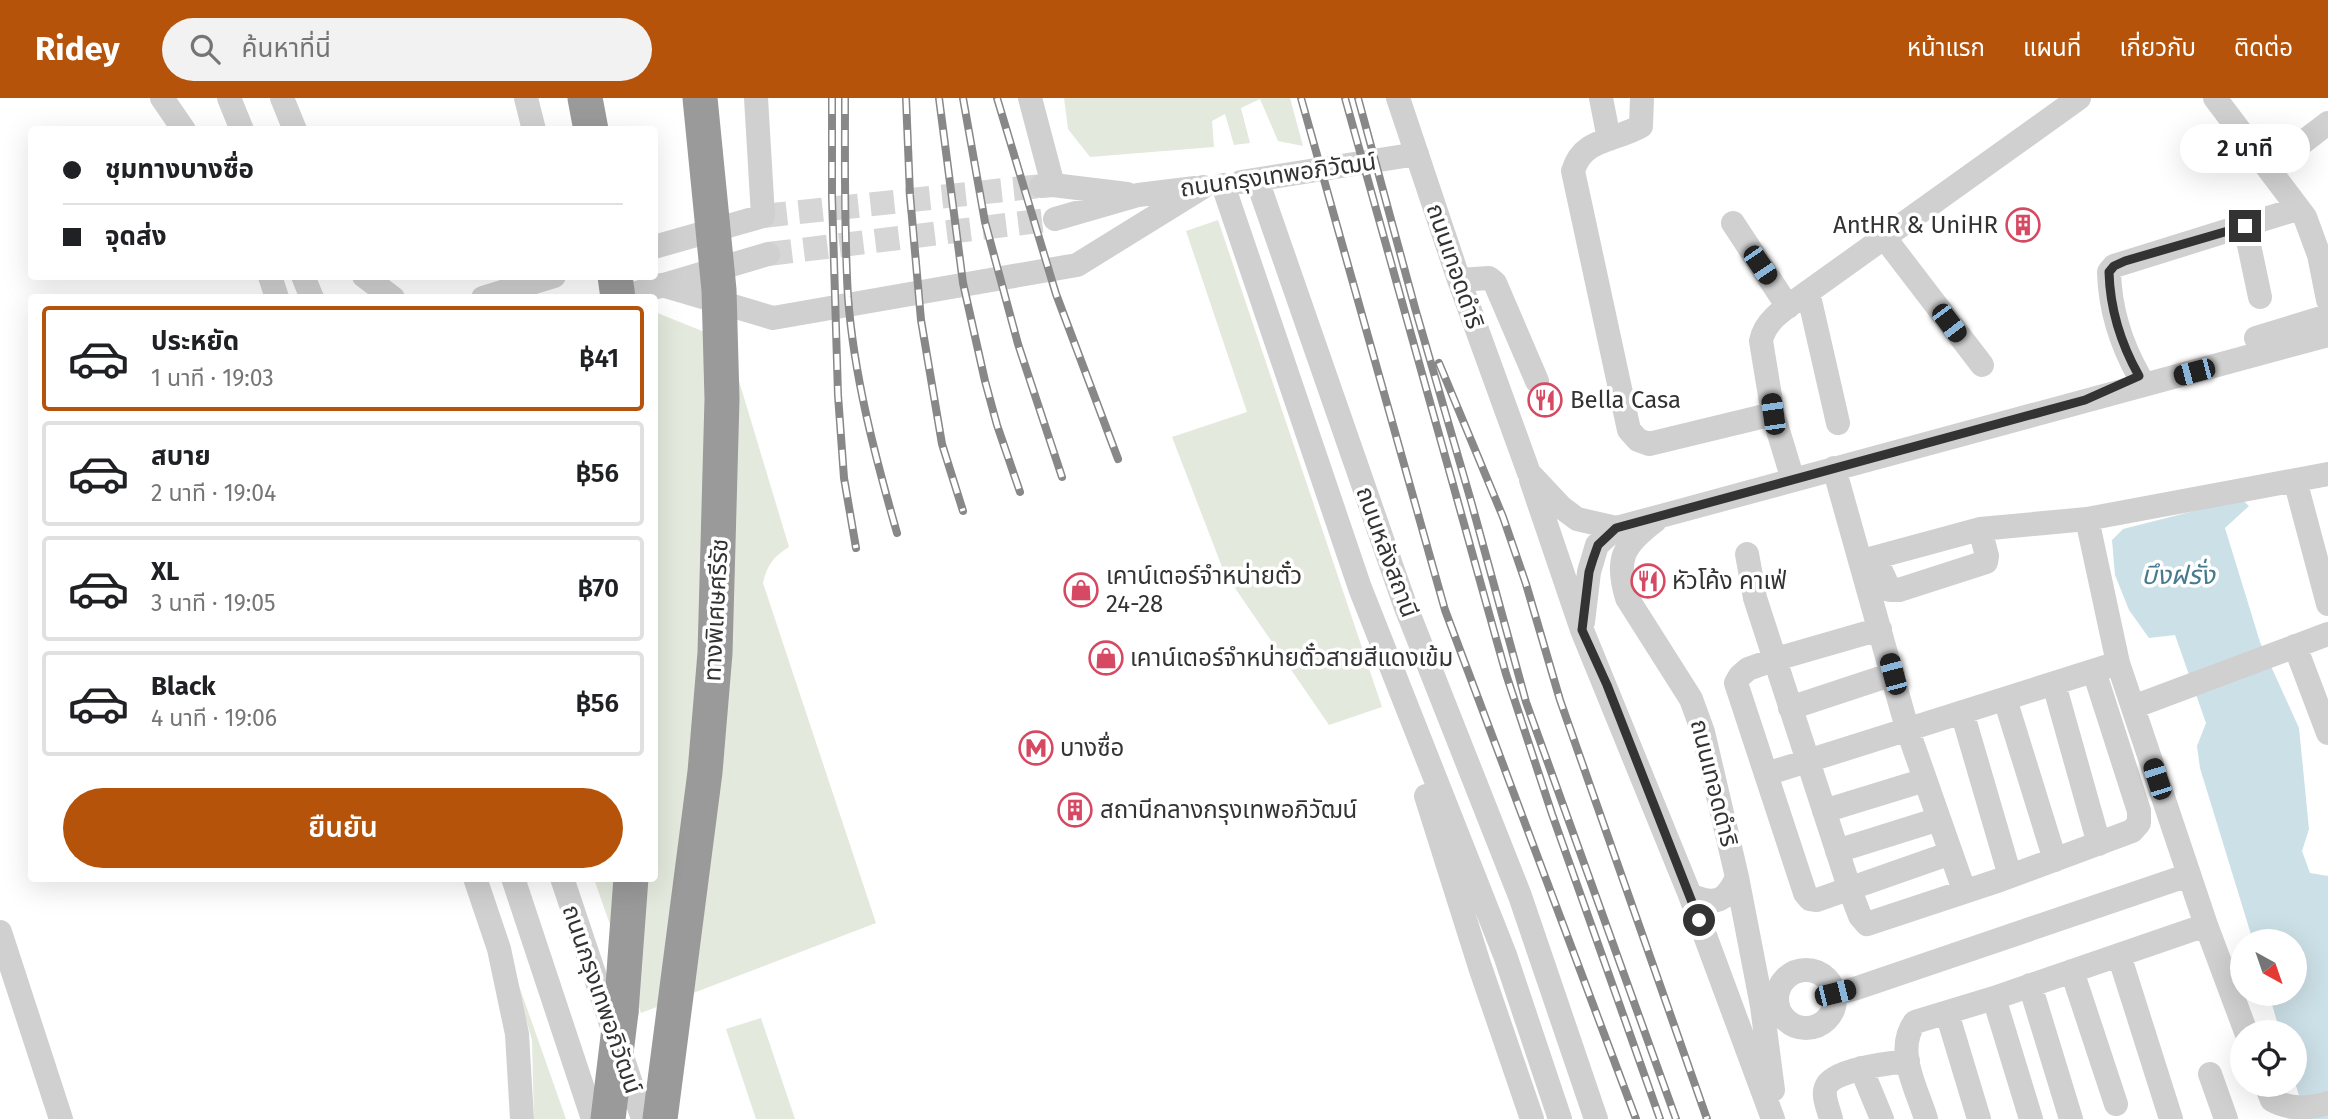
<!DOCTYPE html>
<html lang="th">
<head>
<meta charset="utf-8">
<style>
	body { margin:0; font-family:"Fira Sans","Noto Sans Thai",sans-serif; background:#f2f2f2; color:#202124; height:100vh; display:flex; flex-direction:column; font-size:26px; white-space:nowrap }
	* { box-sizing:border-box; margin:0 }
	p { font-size:23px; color:#757577 }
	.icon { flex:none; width:38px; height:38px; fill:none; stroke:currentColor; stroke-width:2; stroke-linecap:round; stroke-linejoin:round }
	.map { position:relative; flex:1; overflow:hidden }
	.details { position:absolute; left:28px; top:196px; width:630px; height:588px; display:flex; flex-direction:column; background:#fff; border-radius:7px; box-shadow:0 7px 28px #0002 }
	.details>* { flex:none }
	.banner { position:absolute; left:28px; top:28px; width:630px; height:154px; border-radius:7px; box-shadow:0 7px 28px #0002; display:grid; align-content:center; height:154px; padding:0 35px; background:#fff }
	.needle { width:46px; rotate:140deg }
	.tools { position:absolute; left:2230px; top:831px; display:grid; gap:14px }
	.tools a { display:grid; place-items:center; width:77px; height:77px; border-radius:50%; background:#fff; box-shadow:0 7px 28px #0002; font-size:35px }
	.end { position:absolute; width:32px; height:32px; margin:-16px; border:9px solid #333; background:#fff; box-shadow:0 0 0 4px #fff }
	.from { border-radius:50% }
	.bubble { position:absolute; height:49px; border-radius:24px; background:#fff; box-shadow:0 7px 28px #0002; font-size:23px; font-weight:600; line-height:49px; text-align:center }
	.car { position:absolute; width:21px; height:42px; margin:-21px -10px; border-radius:9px; box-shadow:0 0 5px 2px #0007; background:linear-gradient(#222 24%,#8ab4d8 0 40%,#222 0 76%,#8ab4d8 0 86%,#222 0) }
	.banner b { display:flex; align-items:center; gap:24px; height:66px; font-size:26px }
	.banner b+b { border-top:2px solid #e0e0e0 }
	.banner i { width:18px; height:18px; background:#202124 }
	ul { padding:12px 0 0; list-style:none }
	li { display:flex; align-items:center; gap:21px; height:105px; margin:0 14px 10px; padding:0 21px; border:4px solid #e0e0e0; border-radius:7px }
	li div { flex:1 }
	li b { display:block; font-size:26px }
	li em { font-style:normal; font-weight:600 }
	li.active { border-color:#b45309 }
	li>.icon { width:63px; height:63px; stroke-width:1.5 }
	.button { display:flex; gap:14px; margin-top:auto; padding:14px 35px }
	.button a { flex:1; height:80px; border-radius:42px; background:#b45309; color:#fff; font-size:28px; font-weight:600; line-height:80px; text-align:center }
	header { display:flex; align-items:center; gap:42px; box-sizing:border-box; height:98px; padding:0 35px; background:#b45309; color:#fff }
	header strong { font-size:33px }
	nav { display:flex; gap:38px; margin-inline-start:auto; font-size:24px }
	.search { width:490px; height:63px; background:#f2f2f2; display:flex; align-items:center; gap:18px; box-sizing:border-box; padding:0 24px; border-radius:38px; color:#757577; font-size:26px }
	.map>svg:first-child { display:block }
	.green { fill:#e4e9dd }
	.water { fill:#cce0e7 }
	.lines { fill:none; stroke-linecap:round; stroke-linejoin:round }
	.minor-tunnel { stroke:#d6d6d6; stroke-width:24; stroke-dasharray:24 12; stroke-linecap:butt }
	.minor { stroke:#d0d0d0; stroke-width:24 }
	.highway { stroke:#9a9a9a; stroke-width:35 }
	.rail-casing { stroke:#888; stroke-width:8 }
	.rail { stroke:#fff; stroke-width:5; stroke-dasharray:16; stroke-linecap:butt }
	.highway-bridge { stroke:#9a9a9a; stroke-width:35 }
	.route { stroke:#333; stroke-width:9 }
	.labels { text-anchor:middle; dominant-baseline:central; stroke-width:7; stroke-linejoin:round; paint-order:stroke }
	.street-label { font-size:24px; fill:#333; stroke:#fff }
	.poi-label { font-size:24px; fill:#333; stroke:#fff; text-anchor:start }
	.water-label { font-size:26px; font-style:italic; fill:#477a8e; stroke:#fff }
</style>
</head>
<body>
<header>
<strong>Ridey</strong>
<div class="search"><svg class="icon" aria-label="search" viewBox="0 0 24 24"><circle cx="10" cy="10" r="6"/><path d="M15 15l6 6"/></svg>ค้นหาที่นี่</div>
<nav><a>หน้าแรก</a><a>แผนที่</a><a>เกี่ยวกับ</a><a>ติดต่อ</a></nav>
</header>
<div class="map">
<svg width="2328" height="1021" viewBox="0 0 2328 1021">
	<rect width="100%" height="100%" fill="#fff"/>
	<path class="green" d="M1064,0H1290L1303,48L1278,43L1260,1L1241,10L1250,45L1234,47L1225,16L1212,23L1214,49L1090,59L1068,31Z
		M1218,122L1382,609L1329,627L1224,474L1172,339L1247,314L1186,133Z
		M655,214L727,243L789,449C774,458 767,467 763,485L876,825L641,915L594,781L654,780Z
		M505,848L566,1021H534L532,942Z
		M761,920L795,1021H756L726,931Z"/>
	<path class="water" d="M2241,401L2249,408L2225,430L2260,544L2299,630L2309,731L2302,753L2310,775L2328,778V1021H2306L2294,981V934H2280L2269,896H2294V844L2253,843L2200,670L2197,648L2206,625L2175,537L2149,540L2129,512L2115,477L2112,442L2123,431Z"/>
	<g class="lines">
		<path class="minor-tunnel" d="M763,118L1041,88
			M768,156L1055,121"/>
		<path class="minor" d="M162,0L184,32
			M229,0L242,32
			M282,0L295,32
			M526,0L534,32
			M1030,0L1053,87
			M1398,0L1459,182L1529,375L1561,409L1577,421L1616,430L1661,418L2328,237
			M1601,0L1609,41
			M1642,0L1641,28C1613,44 1583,40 1573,73L1629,332L1638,342L1649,346L1773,316
			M2215,0L2305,119L2319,157L2328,202
			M2269,70L2328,25
			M1257,82L1405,507L1520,798L1596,1021
			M1241,84L1417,56
			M1223,87L1360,490L1505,857L1560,1021
			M1041,88L1053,87L1127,96
			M1055,121L1138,97L1195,90
			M1733,125L1788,209
			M2245,128L2260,199
			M1884,139L1982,267
			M654,149L763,118L756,0
			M270,178L277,200
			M303,178L312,200
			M364,178L393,200
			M1459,182L1489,180L1495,185L1537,283
			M662,187L773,220L1077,167L1203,89
			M1808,194L1838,325
			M483,200L554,178
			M620,200L768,156
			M2256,240L2328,218
			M2139,278C2121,246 2110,211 2109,174L2114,168L2297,111
			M1834,370L1907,630L1964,792
			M1531,382L1582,532L1690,797L1773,1021
			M1793,382L1773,316L1761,243C1765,220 1791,207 1808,194L2079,0
			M2295,382L2328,506
			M2087,421L2118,565
			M1655,423C1623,447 1615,461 1627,500L1691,601L1703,634L1737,779L1762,908L1773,992
			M1747,456L1755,500L1850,792L1860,818L1867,826L2000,782L2132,733L2139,725V713L2094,573
			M1875,460L1890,492H1899L1986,464L1987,458L1980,431
			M1862,463L1980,431L2087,421L2328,376
			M1583,524L1589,474L1597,447L1616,430
			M1880,531L1776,561L1748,571L1740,578L1736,585L1805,795L1810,801L1817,802L1951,755
			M2295,548L2328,635
			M2054,586L2099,746
			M2005,601L2055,762
			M2133,609L2328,536
			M1790,610L1893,576
			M1962,614L2010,778
			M1766,676L2118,565L2206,827L2246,934
			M1426,698L1480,869L1532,1021
			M1824,713L1925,682
			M1837,753L1939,721
			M475,780L499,851L517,936L522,1021
			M513,780L593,1021
			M562,780L643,1021
			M1690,797C1715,808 1726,804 1737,779
			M0,834L61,1021
			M2119,857L2171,1021
			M1777 901a29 29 0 1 1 58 0a29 29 0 1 1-58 0Z
			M2072,873L2116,1006
			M2030,887L2071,1021
			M1835,896L1857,890L2189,777
			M1994,900L2031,1021
			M1947,915L1979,1021
			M1861,970L1882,1021
			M2210,976L2226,1021
			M2266,987L2272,1002C2290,1012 2309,1011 2328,1005
			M1831,1021C1829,1012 1822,998 1826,989C1833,971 1891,965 1908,963
			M1926,1021C1917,991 1894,952 1915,924L1994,900L2206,827"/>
		<path class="highway" d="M585,0L591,32
			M615,178L618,200
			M621,914L631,780"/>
		<defs>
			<path id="rail" d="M832,0V98L838,297L844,380L856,450
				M845,0C845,66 844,133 848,199C854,279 875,358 897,435
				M906,0L910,97L921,222L942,346L963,413
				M939,0L963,185L985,283L997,327L1020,394
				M963,0L985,124L1018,246L1062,379
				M997,0L1056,196L1118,361
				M1301,0L1445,512L1636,1021
				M1345,0L1506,576L1552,716L1660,1021
				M1358,0L1415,210L1471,403L1526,604L1676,1021
				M1439,265L1503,419L1526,486L1560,602L1707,1021"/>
		</defs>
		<use href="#rail" class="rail-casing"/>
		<use href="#rail" class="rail"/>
		<path class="highway-bridge" d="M608,1021L621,914
			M660,1021L705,674L715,555L722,301L719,192L700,0"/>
	</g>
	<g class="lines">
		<path class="route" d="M1699,822L1607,587L1582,532L1589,474L1593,461L1598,447L1616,430L2085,302L2139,278C2121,246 2110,211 2109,174L2114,168L2125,163L2245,128"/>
	</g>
	<defs>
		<symbol id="building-ring" viewBox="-11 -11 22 22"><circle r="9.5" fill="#fff" stroke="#d54a62" stroke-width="1.5"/><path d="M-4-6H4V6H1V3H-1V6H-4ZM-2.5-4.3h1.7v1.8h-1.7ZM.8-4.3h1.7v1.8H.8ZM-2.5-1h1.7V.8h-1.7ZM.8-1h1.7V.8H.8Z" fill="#d54a62"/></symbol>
		<symbol id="restaurant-ring" viewBox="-11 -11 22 22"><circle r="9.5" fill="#fff" stroke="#d54a62" stroke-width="1.5"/><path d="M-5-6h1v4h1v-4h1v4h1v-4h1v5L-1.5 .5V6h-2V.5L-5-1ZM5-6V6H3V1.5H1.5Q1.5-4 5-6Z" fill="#d54a62"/></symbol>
		<symbol id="shop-ring" viewBox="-11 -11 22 22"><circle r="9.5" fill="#fff" stroke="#d54a62" stroke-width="1.5"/><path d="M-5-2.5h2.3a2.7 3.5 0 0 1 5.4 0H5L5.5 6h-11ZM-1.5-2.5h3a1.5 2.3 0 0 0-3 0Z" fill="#d54a62"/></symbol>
		<symbol id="metro-ring" viewBox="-11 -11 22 22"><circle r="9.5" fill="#fff" stroke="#d54a62" stroke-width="1.5"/><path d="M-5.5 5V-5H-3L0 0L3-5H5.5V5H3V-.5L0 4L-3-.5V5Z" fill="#d54a62"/></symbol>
	</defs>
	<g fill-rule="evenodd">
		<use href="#building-ring" x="2004" y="108" width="38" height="38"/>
		<use href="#restaurant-ring" x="1526" y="283" width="38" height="38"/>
		<use href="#restaurant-ring" x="1629" y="464" width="38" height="38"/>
		<use href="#shop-ring" x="1062" y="473" width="38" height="38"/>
		<use href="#shop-ring" x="1087" y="541" width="38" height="38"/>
		<use href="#metro-ring" x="1017" y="631" width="38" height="38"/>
		<use href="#building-ring" x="1056" y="693" width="38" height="38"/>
	</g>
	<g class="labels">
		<g class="street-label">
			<text transform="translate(1278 77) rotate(-8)">ถนนกรุงเทพอภิวัฒน์</text>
			<text transform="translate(1455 168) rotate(71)">ถนนเทอดดำริ</text>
			<text transform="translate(1387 454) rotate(70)">ถนนหลังสถานี</text>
			<text transform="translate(716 512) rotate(-87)">ทางพิเศษศรีรัช</text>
			<text transform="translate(1714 685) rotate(76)">ถนนเทอดดำริ</text>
			<text transform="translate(602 901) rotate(71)">ถนนกรุงเทพอภิวัฒน์</text>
		</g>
		<g class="poi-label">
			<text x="1998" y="127" text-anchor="end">AntHR &amp; UniHR</text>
			<text x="1570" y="302">Bella Casa</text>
			<text x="1106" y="478">เคาน์เตอร์จำหน่ายตั๋ว<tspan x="1106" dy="28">24-28</tspan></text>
			<text x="1672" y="483">หัวโค้ง คาเฟ่</text>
			<text x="1130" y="560">เคาน์เตอร์จำหน่ายตั๋วสายสีแดงเข้ม</text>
			<text x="1060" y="650">บางซื่อ</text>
			<text x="1100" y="712">สถานีกลางกรุงเทพอภิวัฒน์</text>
		</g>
		<g class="water-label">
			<text x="2178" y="477">บึงฝรั่ง</text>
		</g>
	</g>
</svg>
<div class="tools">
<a><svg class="needle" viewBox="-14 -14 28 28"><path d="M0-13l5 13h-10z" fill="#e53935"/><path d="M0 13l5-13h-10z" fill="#757577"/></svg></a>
<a><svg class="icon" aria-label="locate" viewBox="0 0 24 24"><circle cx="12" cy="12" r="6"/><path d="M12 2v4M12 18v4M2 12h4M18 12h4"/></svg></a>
</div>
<i class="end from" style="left:1699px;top:822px"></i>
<i class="end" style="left:2245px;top:128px"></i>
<div class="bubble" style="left:2180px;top:26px;width:130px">2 นาที</div>
<i class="car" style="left:1760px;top:167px;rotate:146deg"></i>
<i class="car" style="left:1949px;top:225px;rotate:143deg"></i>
<i class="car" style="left:2194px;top:274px;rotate:255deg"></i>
<i class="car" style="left:1773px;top:316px;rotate:352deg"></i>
<i class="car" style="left:1893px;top:576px;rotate:345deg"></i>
<i class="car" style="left:2157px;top:681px;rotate:342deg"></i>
<i class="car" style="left:1835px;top:895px;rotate:76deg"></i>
<div class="banner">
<b><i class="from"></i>ชุมทางบางซื่อ</b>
<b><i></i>จุดส่ง</b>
</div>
<section class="details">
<ul>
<li class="active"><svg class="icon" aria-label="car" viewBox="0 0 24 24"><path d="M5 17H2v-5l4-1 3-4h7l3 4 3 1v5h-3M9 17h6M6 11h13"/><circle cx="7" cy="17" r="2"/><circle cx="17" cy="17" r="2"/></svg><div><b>ประหยัด</b><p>1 นาที · 19:03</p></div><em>฿41</em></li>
<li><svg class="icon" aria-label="car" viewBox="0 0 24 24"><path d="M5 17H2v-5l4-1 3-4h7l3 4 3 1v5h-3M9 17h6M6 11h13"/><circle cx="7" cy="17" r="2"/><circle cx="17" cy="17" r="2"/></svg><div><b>สบาย</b><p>2 นาที · 19:04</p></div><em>฿56</em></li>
<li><svg class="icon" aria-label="car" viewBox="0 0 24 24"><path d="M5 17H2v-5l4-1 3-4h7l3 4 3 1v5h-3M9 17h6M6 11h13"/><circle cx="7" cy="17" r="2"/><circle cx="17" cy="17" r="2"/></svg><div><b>XL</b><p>3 นาที · 19:05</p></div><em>฿70</em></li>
<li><svg class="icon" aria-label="car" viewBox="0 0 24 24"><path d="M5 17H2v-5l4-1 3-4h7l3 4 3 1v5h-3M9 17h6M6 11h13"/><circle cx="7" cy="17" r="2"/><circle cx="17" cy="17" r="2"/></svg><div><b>Black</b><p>4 นาที · 19:06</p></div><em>฿56</em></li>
</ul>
<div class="button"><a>ยืนยัน</a></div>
</section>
</div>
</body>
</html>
